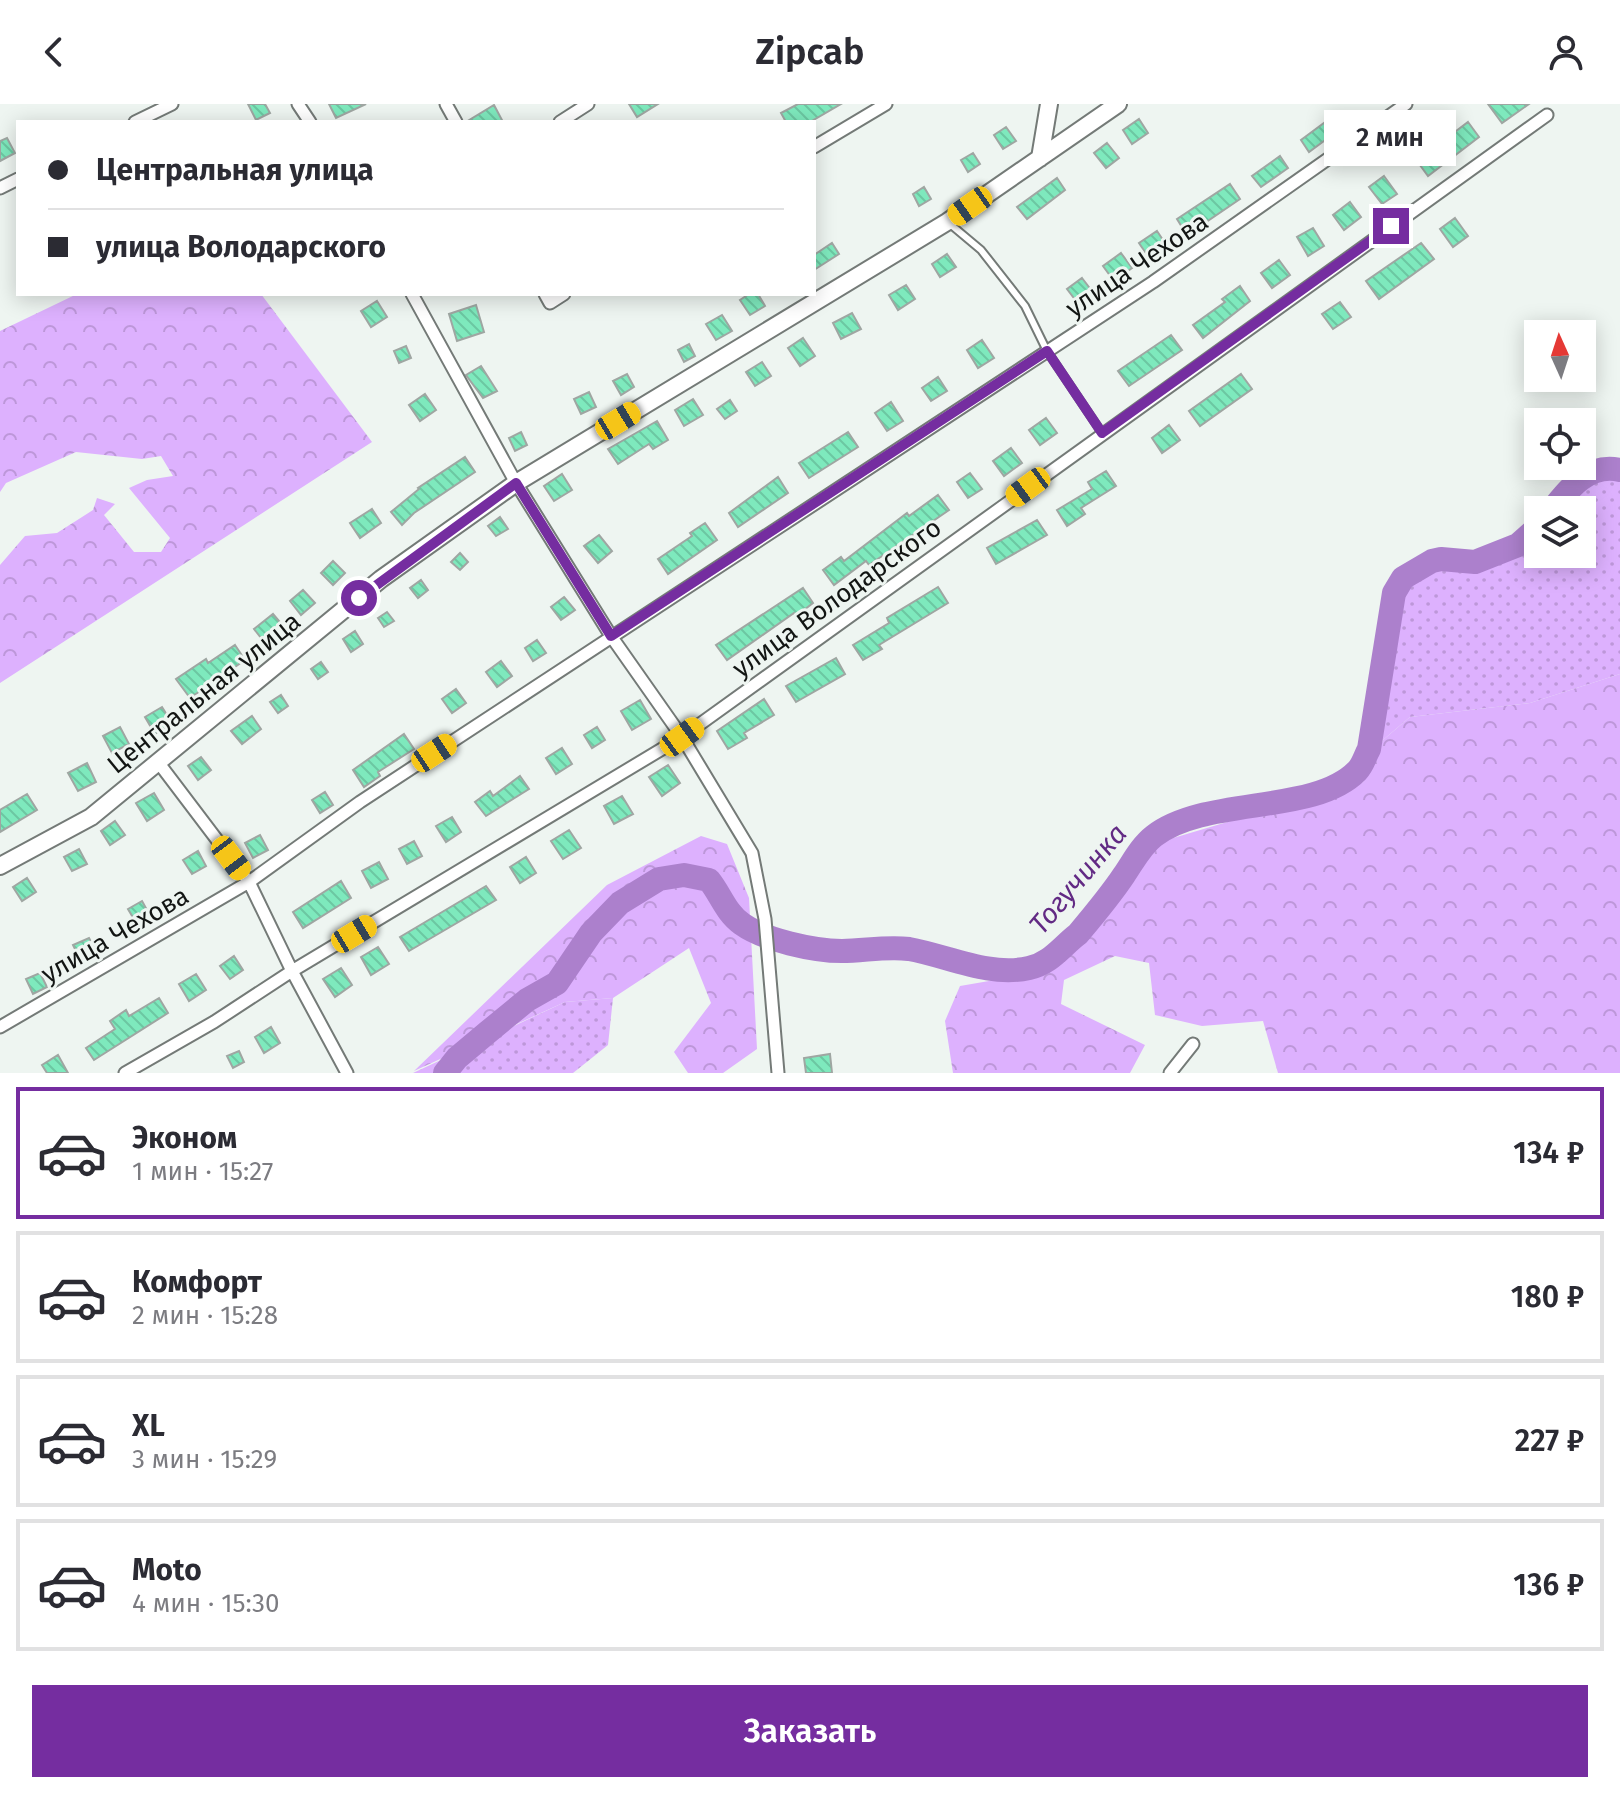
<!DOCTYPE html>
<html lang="ru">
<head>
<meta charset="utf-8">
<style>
	body { margin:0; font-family:"Fira Sans",sans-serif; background:#f2f2f3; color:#2b2b33; height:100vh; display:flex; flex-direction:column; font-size:30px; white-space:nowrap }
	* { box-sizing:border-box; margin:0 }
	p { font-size:26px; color:#7c7c81 }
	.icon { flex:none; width:44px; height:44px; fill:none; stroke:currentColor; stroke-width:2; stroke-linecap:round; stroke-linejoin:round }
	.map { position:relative; height:969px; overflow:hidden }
	.sheet { display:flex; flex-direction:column; background:#fff; flex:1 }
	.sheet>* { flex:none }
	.guide { position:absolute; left:16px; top:16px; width:800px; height:176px; border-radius:0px; box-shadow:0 4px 20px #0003; display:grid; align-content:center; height:176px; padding:0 32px; background:#fff }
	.needle { width:52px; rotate:357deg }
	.fabs { position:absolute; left:1524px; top:216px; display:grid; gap:16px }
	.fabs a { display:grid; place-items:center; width:72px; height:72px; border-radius:0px; background:#fff; box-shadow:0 4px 20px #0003; font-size:40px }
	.end { position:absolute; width:36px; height:36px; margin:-18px; border:10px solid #752da0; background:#fff; box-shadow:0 0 0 4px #fff }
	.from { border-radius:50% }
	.bubble { position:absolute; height:56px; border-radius:0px; background:#fff; box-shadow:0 4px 20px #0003; font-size:26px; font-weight:600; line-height:56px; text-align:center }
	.car { position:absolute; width:24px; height:48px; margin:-24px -12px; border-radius:10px; box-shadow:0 0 6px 2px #0007; background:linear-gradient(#f5c518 24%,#345 0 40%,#f5c518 0 76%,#345 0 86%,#f5c518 0) }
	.guide b { display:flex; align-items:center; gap:28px; height:76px; font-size:30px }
	.guide b+b { border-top:2px solid #e1e1e2 }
	.guide i { width:20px; height:20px; background:#2b2b33 }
	ul { padding:14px 0 0; list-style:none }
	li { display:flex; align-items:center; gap:24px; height:132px; margin:0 16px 12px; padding:0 16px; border:4px solid #e1e1e2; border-radius:0px }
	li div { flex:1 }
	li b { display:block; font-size:30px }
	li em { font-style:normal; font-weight:600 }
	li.current { border-color:#752da0 }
	li>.icon { width:72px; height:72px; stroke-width:1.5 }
	.action { display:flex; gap:16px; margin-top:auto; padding:16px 32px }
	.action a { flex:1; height:92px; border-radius:0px; background:#752da0; color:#fff; font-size:32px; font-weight:600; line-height:92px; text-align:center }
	header { display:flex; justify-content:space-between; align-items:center; height:104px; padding:0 32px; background:#fff; font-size:36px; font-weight:600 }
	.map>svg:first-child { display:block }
	.grass { fill:url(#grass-dots) }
	.forest { fill:url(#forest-crowns) }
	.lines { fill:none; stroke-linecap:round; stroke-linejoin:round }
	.river { stroke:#ac80cc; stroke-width:24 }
	.building { fill:url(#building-back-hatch); stroke:#9fa6a2; stroke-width:2 }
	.lane-casing { stroke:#747a77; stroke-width:10 }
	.street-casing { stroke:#747a77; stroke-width:15 }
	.secondary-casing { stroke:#747a77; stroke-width:20 }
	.lane { stroke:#fff; stroke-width:6 }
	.street { stroke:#fff; stroke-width:11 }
	.secondary { stroke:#fff; stroke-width:16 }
	.route { stroke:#752da0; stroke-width:10 }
	.labels { text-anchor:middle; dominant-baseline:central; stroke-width:6; stroke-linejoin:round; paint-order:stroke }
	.street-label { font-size:26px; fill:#121513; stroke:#eef5f1 }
	.water-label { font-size:28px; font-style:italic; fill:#622a84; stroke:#eef5f1 }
</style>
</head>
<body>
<header><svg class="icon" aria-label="back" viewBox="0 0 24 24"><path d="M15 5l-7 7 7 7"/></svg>Zipcab<svg class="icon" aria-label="person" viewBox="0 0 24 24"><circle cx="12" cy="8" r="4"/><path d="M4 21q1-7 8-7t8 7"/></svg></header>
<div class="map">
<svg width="1620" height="969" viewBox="0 0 1620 969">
	<defs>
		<pattern id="grass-dots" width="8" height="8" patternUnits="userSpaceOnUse" patternTransform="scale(2)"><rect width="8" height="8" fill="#ddb1fe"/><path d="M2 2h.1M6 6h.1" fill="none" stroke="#bd97d9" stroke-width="1.8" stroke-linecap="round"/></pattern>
		<pattern id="forest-crowns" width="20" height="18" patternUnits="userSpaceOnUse" patternTransform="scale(2)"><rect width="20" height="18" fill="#ddb1fe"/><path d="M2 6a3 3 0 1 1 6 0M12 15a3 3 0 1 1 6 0" fill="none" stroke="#bd97d9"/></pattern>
		<pattern id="building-back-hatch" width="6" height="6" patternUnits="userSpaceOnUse" patternTransform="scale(2)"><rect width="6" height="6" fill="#7ee9bd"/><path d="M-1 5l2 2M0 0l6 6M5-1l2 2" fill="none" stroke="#6cc7a2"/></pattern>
	</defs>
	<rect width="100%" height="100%" fill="#eef5f1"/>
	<path class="grass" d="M1608,363L1620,366V570L1530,599L1410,613L1383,636L1363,678L1359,665L1369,645L1394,489L1403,474L1432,457L1441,455L1475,458L1518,441L1538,423V450H1582V406H1552C1568,385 1583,369 1608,363Z
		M613,894L608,941L573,969H413L565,898Z"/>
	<path class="forest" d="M77,190H261L372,338L0,579V461L25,432L57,429L93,406L97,394L115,400L104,411L134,448H161L170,434L129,384L147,376L173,372L161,352L142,355L76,348L6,379L0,388V227Z
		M1620,570V969H1278L1263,917L1202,922L1155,911L1149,859L1115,852L1064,876L1061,900L1145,941L1130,969H953L945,917L960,882L1047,867L1120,789L1163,737L1363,678L1383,636L1410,613L1530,599Z
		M701,732L727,740L749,794L757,945L723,969H688L674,948L711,899L689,844L613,894L565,898L414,967L607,781Z"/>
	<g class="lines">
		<path class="river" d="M1552,406C1569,384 1589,359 1620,366
			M445,969L457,954L488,928L527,896L557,879L591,829L620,799L659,775L684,771L709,776C721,791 726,809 742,820C764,836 814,847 842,847C864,847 886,842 909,845C948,852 989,873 1029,864C1051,859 1061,843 1078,830C1094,811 1110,792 1124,771C1133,758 1141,742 1154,732C1206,692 1314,711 1357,667C1363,661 1365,652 1369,645L1394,489L1403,474L1432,457L1441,455L1475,458L1518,441L1538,423"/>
	</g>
	<path class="building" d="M248,0H265L270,9L256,16Z
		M329,0H366L336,14Z
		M629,0H658L637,13Z
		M798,0H841L810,18H786L781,9Z
		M1488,0H1529L1502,19Z
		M494,1L503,18H466Z
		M1139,15L1148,29L1132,40L1123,26Z
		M1328,16L1336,28L1309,48L1301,36Z
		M1468,18L1479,33L1428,72L1417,57Z
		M1006,23L1016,37L1003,45L994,31Z
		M7,34L15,49L0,57V37Z
		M1107,39L1119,54L1106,64L1094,49Z
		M973,49L980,60L968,68L961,56Z
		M1280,52L1288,64L1261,83L1252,72Z
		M1384,72L1397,90L1382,100L1369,83Z
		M1057,74L1065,86L1027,115L1017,103Z
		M1230,80L1240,95L1187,131L1177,115Z
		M924,83L931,95L919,102L913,90Z
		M1350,98L1361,113L1344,126L1333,111Z
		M1455,114L1468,132L1453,143L1440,125Z
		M1313,124L1324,142L1308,152L1297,133Z
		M1157,127L1167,142L1149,154L1139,139Z
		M832,139L839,150L814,166V151Z
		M1421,139L1434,155L1379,195L1366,177Z
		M1121,149L1132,164L1114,177L1103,162Z
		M947,150L956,163L940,173L932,160Z
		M1279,156L1290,171L1272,184L1261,169Z
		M1082,174L1095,191L1080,202L1067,185Z
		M906,181L915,195L898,206L889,191Z
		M1240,182L1250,197L1203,234L1193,221L1225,198L1222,195Z
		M749,190H758L765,202L750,211L740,196Z
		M377,197L387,213L371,223L361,207Z
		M1340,198L1351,213L1333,225L1322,210Z
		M476,201L484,228L457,237L449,210Z
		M852,209L861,225L841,235L833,219Z
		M722,211L732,227L716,236L706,220Z
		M1171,231L1182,246L1129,282L1118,267Z
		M803,234L815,252L800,262L788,244Z
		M982,236L994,254L978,264L967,246Z
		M689,240L695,252L684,258L678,246Z
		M406,242L411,254L399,259L394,247Z
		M762,258L771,272L755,282L746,268Z
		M481,262L497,287L483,294L466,271Z
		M627,270L634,283L621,291L613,277Z
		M1241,270L1252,285L1200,322L1189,307Z
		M938,273L947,287L931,297L922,284Z
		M589,288L596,303L581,310L574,295Z
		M425,290L436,306L420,317L409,301Z
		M693,295L703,311L684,322L675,306Z
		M730,296L737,307L725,315L717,305Z
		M891,298L903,317L887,327L875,309Z
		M1046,314L1057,329L1040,341L1029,326Z
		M657,317L668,336L653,345L649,340L618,360L608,345Z
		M1169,321L1180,336L1162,349L1152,334Z
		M521,328L527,341L515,347L509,334Z
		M848,328L858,343L809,374L799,359Z
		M1011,344L1022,359L1004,372L993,357Z
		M465,353L475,368L414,409L402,421L391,408L419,385L418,384Z
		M1106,367L1116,382L1081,404L1085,410L1067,422L1057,406L1092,385L1088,378Z
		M970,369L982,385L968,394L957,378Z
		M562,370L572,386L554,397L544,382Z
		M778,373L788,389L738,423L729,409Z
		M938,391L949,406L869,461L866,457L834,481L823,466L841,453L844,457L907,409L909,412Z
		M372,405L381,419L360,434L350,419Z
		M500,413L508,425L496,432L488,422Z
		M1037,416L1047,431L996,460L987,444Z
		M705,419L717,436L668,470L658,455L692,432L690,429Z
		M599,431L612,447L598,459L584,442Z
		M460,449L468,458L460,466L451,458Z
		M333,457L345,469L333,481L321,469Z
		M421,476L428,486L418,494L410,484Z
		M938,483L948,499L879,541L882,545L863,556L853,541L889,519L887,514Z
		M803,484L813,499L796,512L794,509L727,556L716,541Z
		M303,486L315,499L301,511L290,497Z
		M564,493L575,506L561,516L551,503Z
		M387,508L394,517L384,523L378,514Z
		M273,510L284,523L265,539L254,525Z
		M355,527L363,540L351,548L343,535Z
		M537,536L546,549L533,557L525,544Z
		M235,541L245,556L190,594L176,575L206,555L208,559Z
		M836,554L845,570L796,598L786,582Z
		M501,557L512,572L497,583L486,568Z
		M321,558L328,568L318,575L311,565Z
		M456,585L466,599L452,609L442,595Z
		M281,591L288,602L278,609L270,598Z
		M764,595L774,611L744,629L747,634L728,645L717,627Z
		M640,596L651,615L632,626L621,607Z
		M162,603L172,619L155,630L145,613Z
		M252,612L261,625L242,640L231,627Z
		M120,623L129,640L112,649L103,632Z
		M597,623L605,636L592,644L584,631Z
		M404,630L414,645L378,668L380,672L364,683L353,666Z
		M562,644L572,660L556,670L546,654Z
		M201,653L211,666L198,676L188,662Z
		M87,659L96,678L78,687L68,669Z
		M668,661L680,679L662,692L649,673Z
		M520,672L529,685L486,712L475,698L490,687L493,692Z
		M325,688L333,701L320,709L312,696Z
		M154,689L164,706L147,717L136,699Z
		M27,690L37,706L0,728V706Z
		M622,692L633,710L614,720L604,702Z
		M452,713L461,728L446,738L436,722Z
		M115,717L125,731L110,741L101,727Z
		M569,726L581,744L563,755L551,737Z
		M260,731L268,746L253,754L245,739Z
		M414,737L422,752L407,760L399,745Z
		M79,745L87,760L72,767L64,753Z
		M198,747L206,762L192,770L183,756Z
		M526,753L536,769L520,779L510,763Z
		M379,758L388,775L371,784L362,767Z
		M27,774L36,788L22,797L13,783Z
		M341,777L351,794L303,824L293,808Z
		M486,782L496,796L409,847L400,833Z
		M142,797L152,815L138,822L128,805Z
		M89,834L97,849L81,857L73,841Z
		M378,843L389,860L371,871L361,853Z
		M234,852L243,866L230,875L220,862Z
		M341,864L352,881L335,893L323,875Z
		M40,869L47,883L33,890L26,875Z
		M196,870L206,886L189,897L179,880Z
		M159,894L168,909L94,956L86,944L115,925L110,917L126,906L129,912Z
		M271,923L280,939L264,949L255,933Z
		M239,947L244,958L233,964L227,952Z
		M830,950L832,969H806L804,954Z
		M58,951L68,969H47L42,961Z"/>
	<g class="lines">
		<defs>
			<path id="lane" d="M950,120L981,146L1025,202L1047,247L1102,329"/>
			<path id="street" d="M298,0L310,18
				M446,0L456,18
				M135,18L172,0
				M560,18L588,0
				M814,43L886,0
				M0,84L18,75
				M412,190L516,379L611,532L682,633L752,749L765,815L778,969
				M545,190L550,199L564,190
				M158,658L249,778L292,867L347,969
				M0,923L249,778L360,698L1153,178L1406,0
				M125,969L214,918L292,867L682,633L1547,11
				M1170,969L1193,940"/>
			<path id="secondary" d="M1040,54L1049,0
				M0,762L91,713L381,475L516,379L947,118L1118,0"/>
		</defs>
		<use href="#lane" class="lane-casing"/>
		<use href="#street" class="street-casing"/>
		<use href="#secondary" class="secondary-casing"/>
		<use href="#lane" class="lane"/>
		<use href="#street" class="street"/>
		<use href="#secondary" class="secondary"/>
	</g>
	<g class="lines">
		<path class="route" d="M359,494L516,379L611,532L1047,247L1102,329L1391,122"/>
	</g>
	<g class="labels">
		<g class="street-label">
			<text transform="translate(1137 161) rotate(-34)">улица Чехова</text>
			<text transform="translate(837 494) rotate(-36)">улица Володарского</text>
			<text transform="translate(204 589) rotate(-39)">Центральная улица</text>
			<text transform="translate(115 831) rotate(-30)">улица Чехова</text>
		</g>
		<g class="water-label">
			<text transform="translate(1078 775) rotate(-50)">Тогучинка</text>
		</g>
	</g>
</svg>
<div class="fabs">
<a><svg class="needle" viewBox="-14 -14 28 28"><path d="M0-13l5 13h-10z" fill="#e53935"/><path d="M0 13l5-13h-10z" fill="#7c7c81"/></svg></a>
<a><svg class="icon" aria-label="locate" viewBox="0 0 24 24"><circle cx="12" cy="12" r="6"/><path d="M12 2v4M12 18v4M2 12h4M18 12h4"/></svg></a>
<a><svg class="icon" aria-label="layers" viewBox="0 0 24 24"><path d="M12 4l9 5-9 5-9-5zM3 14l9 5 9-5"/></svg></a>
</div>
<i class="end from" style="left:359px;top:494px"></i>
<i class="end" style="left:1391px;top:122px"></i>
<div class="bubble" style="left:1324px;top:6px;width:132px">2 мин</div>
<i class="car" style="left:970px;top:102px;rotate:235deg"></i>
<i class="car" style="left:618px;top:317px;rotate:59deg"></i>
<i class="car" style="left:1028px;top:383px;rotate:234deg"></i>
<i class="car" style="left:682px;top:633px;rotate:54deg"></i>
<i class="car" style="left:434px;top:649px;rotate:57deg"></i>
<i class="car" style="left:231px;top:754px;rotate:143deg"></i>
<i class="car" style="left:354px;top:830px;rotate:59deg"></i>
<div class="guide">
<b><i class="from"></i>Центральная улица</b>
<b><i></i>улица Володарского</b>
</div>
</div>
<section class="sheet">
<ul>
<li class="current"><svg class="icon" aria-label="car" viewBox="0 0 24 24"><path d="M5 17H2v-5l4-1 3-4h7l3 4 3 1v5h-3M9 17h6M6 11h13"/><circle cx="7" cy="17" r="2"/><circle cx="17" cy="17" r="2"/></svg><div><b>Эконом</b><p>1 мин · 15:27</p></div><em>134 ₽</em></li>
<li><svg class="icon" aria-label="car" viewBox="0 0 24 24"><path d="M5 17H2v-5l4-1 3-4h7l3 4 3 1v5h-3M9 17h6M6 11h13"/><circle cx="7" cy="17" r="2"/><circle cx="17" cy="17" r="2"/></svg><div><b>Комфорт</b><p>2 мин · 15:28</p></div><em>180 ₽</em></li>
<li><svg class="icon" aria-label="car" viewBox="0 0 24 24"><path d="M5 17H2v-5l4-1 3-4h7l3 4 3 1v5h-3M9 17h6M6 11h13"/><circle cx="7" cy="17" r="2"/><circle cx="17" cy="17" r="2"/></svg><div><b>XL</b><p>3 мин · 15:29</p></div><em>227 ₽</em></li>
<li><svg class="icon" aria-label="car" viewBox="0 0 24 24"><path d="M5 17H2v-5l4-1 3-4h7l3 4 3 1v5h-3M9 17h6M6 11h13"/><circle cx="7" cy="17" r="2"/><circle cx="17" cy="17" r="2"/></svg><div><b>Moto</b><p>4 мин · 15:30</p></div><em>136 ₽</em></li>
</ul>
<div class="action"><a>Заказать</a></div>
</section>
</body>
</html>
